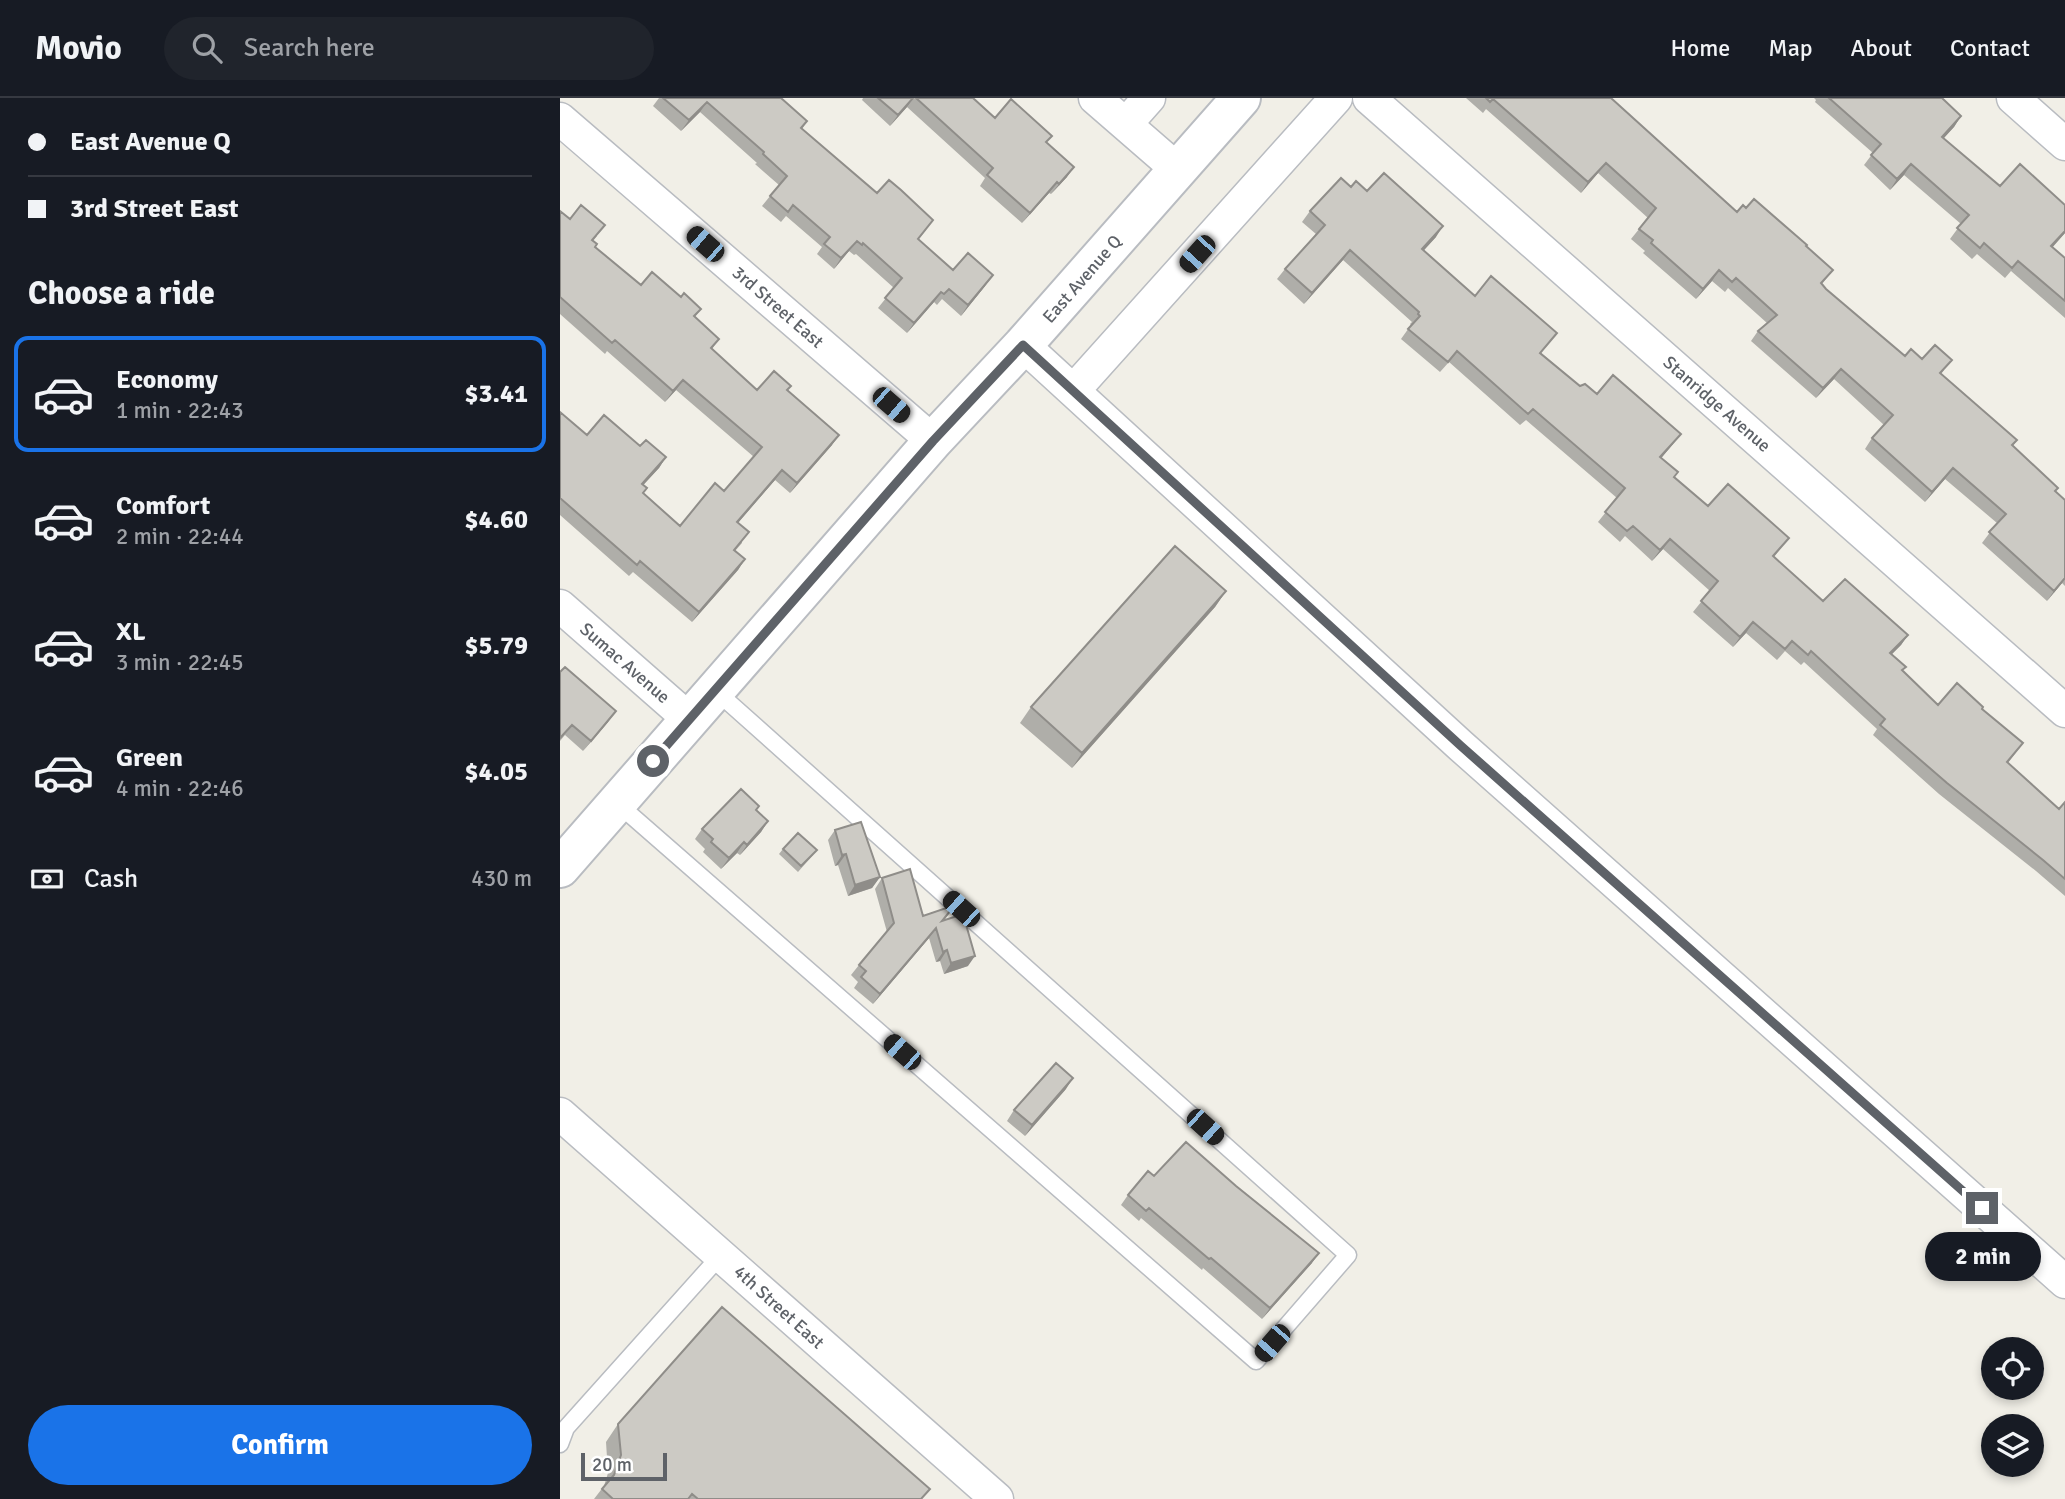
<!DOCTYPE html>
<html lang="en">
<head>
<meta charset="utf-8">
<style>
	body { margin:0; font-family:Signika,sans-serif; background:#20242c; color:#f1f3f6; height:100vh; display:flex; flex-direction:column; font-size:26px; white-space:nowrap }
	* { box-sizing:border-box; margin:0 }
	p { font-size:23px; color:#9ea1a6 }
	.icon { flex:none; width:38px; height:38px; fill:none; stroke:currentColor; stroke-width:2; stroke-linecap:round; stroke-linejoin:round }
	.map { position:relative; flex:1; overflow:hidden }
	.panel { display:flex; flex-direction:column; background:#171b24; width:560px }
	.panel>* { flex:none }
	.guide { display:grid; align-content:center; height:154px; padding:0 28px; background:#171b24 }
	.controls { position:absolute; left:1421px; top:1239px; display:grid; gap:14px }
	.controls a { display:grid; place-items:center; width:63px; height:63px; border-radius:50%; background:#171b24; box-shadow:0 4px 10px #0003; font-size:35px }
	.scale { position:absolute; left:21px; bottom:18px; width:86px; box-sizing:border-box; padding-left:7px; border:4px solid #5e6268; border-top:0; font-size:19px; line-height:24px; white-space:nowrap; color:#5e6268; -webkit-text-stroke:5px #fff; paint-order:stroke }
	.end { position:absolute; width:32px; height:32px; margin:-16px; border:9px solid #5e6268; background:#fff; box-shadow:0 0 0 4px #fff }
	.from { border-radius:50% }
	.bubble { position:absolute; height:49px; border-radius:24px; background:#171b24; box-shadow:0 4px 10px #0003; font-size:23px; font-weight:700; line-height:49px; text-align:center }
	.car { position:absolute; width:21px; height:42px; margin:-21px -10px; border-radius:9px; box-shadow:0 0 5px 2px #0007; background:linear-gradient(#222 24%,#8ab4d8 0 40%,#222 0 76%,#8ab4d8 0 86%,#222 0) }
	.guide b { display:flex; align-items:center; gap:24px; height:66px; font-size:26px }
	.guide b+b { border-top:2px solid #363941 }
	.guide i { width:18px; height:18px; background:#f1f3f6 }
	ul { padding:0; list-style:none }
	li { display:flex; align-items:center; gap:21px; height:116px; margin:0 14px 10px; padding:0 14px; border:4px solid transparent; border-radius:14px }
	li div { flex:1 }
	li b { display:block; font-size:26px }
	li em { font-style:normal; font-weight:700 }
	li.current { border-color:#1a73e8 }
	li>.icon { width:63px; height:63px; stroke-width:1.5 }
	h2 { padding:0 28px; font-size:32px; line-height:84px }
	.pay { display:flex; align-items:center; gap:18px; height:77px; padding:0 28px; font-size:26px }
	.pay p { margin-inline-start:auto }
	.action { display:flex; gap:14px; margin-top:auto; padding:14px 28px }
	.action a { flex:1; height:80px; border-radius:42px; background:#1a73e8; color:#fff; font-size:28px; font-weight:700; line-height:80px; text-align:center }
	header { display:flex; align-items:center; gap:42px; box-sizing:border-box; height:98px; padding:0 35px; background:#171b24; border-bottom:2px solid #363941 }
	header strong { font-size:33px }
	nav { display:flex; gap:38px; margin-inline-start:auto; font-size:24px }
	.search { width:490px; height:63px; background:#20242c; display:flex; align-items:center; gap:18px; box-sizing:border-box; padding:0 24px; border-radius:38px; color:#9ea1a6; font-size:26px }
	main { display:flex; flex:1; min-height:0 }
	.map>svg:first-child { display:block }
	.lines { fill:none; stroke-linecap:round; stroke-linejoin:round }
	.service-casing { stroke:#b9bcc1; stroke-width:19 }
	.minor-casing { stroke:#b9bcc1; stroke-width:35 }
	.tertiary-casing { stroke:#b9bcc1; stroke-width:42 }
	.service { stroke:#fff; stroke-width:16 }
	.minor { stroke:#fff; stroke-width:32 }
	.tertiary { stroke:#fff; stroke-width:38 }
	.wall { fill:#afaea9 }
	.shaded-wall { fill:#8f8d89 }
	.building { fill:#cccac4; stroke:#8f8d89; stroke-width:2 }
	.route { stroke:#5e6268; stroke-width:9 }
	.labels { text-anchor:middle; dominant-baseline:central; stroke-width:5; stroke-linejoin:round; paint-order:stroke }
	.street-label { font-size:18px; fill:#5e6268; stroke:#fff }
</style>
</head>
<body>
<header>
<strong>Movio</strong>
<div class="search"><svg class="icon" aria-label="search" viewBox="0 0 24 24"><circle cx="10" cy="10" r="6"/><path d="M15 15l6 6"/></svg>Search here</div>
<nav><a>Home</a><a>Map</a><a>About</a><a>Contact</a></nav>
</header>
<main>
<section class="panel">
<div class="guide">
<b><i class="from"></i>East Avenue Q</b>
<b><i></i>3rd Street East</b>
</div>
<h2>Choose a ride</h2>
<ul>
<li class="current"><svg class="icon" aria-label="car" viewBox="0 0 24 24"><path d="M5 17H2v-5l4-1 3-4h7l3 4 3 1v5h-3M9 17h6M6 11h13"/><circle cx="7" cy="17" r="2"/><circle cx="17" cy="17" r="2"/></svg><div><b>Economy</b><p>1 min · 22:43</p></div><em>$3.41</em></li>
<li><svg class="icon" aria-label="car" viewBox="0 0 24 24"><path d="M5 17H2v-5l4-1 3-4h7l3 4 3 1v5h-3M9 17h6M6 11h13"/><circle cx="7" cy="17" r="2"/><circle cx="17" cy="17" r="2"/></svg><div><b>Comfort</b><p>2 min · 22:44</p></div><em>$4.60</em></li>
<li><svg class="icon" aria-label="car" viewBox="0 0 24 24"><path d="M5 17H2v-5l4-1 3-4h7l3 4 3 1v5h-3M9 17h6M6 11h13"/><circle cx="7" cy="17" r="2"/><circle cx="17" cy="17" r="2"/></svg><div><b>XL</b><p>3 min · 22:45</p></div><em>$5.79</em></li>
<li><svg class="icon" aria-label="car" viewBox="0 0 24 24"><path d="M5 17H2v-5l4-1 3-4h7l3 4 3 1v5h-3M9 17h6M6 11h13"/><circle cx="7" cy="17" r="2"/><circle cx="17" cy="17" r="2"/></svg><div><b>Green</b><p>4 min · 22:46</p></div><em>$4.05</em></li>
</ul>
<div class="pay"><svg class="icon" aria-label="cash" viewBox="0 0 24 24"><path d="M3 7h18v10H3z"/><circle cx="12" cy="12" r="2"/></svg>Cash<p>430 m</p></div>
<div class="action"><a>Confirm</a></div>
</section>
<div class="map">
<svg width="1505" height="1401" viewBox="0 0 1505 1401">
	<rect width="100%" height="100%" fill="#f1efe7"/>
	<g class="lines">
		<defs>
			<path id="service" d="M57,705L696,1263L788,1157L156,593
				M0,1346L6,1330L161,1157"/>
			<path id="minor" d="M535,0L618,72
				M809,0L1505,613
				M1453,0L1505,46
				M0,21L373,343
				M566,26L589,0
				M463,247L901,648L1505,1184
				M514,292L776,0
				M0,508L130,622
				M0,1016L437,1401"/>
			<path id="tertiary" d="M0,770L373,343L463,247L681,0"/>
		</defs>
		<use href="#service" class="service-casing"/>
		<use href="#minor" class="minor-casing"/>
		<use href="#tertiary" class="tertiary-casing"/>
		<use href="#service" class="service"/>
		<use href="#minor" class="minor"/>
		<use href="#tertiary" class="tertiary"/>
	</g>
	<path class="wall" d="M99,0H221L247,23L242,31L317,95L366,132L358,142L393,172L425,188L401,218L382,201L377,207L374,204L347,235L318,210L334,190L296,156L294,157L289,153L274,171L257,156L262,149L226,118L221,124L202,108L219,87L195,66L197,65L140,14L121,33L93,8Z
		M303,0H413L435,20L487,45L507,79L491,96L489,95L462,125L420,88L425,80L347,9L330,28L302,2Z
		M906,0H1051L1177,114L1186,110L1246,148L1273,172L1262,186L1266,191L1345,258L1362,261L1384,272L1381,276L1457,342L1453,348L1495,394L1505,402V488L1502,485L1487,503L1422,445L1437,425L1385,381L1365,404L1305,351L1312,340L1324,327L1274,281L1256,300L1191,243L1198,233L1207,225L1168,190L1165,194L1152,183L1136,201L1083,155L1085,153L1071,141L1088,120L1038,75L1021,95L926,11L923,15Z
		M1254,0H1382L1401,18L1394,29L1383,40L1440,88L1505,135L1492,149L1505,160V220L1451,173L1445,180L1417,156L1412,161L1390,141L1401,126L1344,77L1330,92L1304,67L1313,55L1255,4L1256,2Z
		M791,89L807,93L876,139L864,152L915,198L997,235L981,255L1020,288L1037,296L1113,346L1101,360L1114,379L1148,408L1221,450L1214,459L1263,503L1348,537L1341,547L1332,556L1343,573L1378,607L1422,611L1463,645L1448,665L1499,711L1505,704V798L1476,773L1379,696L1313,637L1317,631L1244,564L1241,567L1225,553L1217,562L1186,535L1173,549L1133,514L1150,493L1103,451L1092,463L1065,438L1060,444L1038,424L1057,400L966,322L960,327L889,264L880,274L841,241L851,227L850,226L852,224L783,162L744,206L717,181L725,171L756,136L742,124L750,113Z
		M0,113L10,121L37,138L33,143L35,149L81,187L121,199L141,211L135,219L159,241L152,251L197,292H228L272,347L230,395L215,382L178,425L182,445L175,453L185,461L178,472L132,524L73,474L69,478L0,417V314L27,337L80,348L106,359L99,370L83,387V395L120,428L164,393L194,359L116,292L105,304L47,253L45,256L0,216Z
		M666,493L655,509L512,670L460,625L471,609Z
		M0,574L48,624L23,653L5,637L0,643Z
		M199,708L196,712L208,723L201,734L180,757L177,755L161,771L143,754L145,751L135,741L142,731Z
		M275,732L320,779L312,790L288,798L278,767L275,768L268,742Z
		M223,751L253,757L238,774L219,756Z
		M322,780L363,818L395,807L384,822L408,868L384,876L380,863L376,864L369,840L313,906L294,890L298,884L291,877L299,867L327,834L315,791Z
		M506,991L465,1038L447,1023L454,1012Z
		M594,1078L752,1165L702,1221L643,1170L642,1172L581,1120L579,1123L561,1107L568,1097Z
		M58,1326L363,1401H34L44,1388L48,1375L46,1344Z"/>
	<path class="shaded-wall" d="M353,0L347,9L330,28L338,17Z
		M147,4L140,14L121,33L129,22Z
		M1401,18L1394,29L1375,50L1382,39Z
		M1046,65L1038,75L1021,95L1028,84Z
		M1351,66L1344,77L1330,92L1337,81Z
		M514,69L507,79L491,96L499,86Z
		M497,84L489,95L462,125L470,115Z
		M883,128L876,139L855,162L862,151Z
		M1505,133V135L1484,159L1491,148Z
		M297,143L289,153L274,171L281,160Z
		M790,152L783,162L744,206L752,195Z
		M1159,172L1152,183L1136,201L1143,191Z
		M433,177L425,188L401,218L408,207Z
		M381,194L374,204L347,235L354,225Z
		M1281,271L1274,281L1256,300L1263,290Z
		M123,282L116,292L105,304L113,293Z
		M1121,336L1113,346L1093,370L1100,359Z
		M279,337L272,347L230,395L237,385Z
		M106,359L99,370L75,396L82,386Z
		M1393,370L1385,381L1365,404L1372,394Z
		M222,372L215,382L170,434L177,424Z
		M1110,441L1103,451L1092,463L1100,452Z
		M185,461L178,472L132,524L139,514Z
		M1505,480L1502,485L1487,503L1494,493Z
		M666,493L655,509L512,670L522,655Z
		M1193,524L1186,535L1173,549L1180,539Z
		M1348,537L1341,547L1323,565L1330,555Z
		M56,613L48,624L23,653L31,643Z
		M208,723L201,734L180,757L187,747Z
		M184,744L177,755L161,771L169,760Z
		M286,756L278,767L275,768L282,757Z
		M320,779L312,790L288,798L295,787Z
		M376,830L369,840L313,906L320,896Z
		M387,852L380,863L376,864L383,854Z
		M415,858L408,868L384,876L391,865Z
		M513,980L506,991L465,1038L472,1027Z
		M759,1155L752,1165L702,1221L710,1210Z"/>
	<path class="building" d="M103,0H221L247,23L241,30L317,95L329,82L341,92L373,122L358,141L393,172L408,155L433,177L408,207L389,191L384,196L381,194L354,225L325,200L342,180L303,145L302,147L297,143L281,160L264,146L270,139L233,107L228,114L210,98L227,78L203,56L204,54L147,4L129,22Z
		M318,0H353L338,17Z
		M356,0H413L435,20L451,1L492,38L486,44L514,69L499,86L497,84L470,115L427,77L433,70Z
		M926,0H1051L1177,114L1183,107L1186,110L1194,101L1247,147L1246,148L1273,172L1261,185L1266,191L1345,258L1351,251L1362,261L1375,247L1392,262L1380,275L1457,342L1452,347L1498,390L1495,393L1505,402V480L1494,493L1429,434L1446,416L1393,370L1372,394L1312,340L1333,317L1281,271L1263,290L1198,233L1217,217L1176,180L1172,184L1159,172L1143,191L1091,145L1093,142L1079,131L1096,110L1046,65L1028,84L933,1L930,4Z
		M1269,0H1382L1401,18L1382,39L1440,88L1460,66L1505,107V133L1491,148L1505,160V203L1458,163L1452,170L1424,145L1420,150L1397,130L1409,117L1351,66L1337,81L1311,57L1321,46Z
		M824,75L883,128L862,151L915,198L931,178L997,235L980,255L1020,288L1025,286L1037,296L1053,277L1121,336L1100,359L1118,374L1114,379L1148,408L1168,386L1229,440L1213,458L1263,503L1285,481L1348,537L1330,555L1346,569L1342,572L1378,607L1397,585L1423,609L1422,611L1463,645L1447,664L1499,711L1505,704V781L1483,762L1387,685L1320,627L1325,621L1251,553L1248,557L1232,543L1225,551L1193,524L1180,539L1141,503L1158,483L1110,441L1100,452L1073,428L1067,433L1045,414L1065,390L973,311L968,316L897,253L888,264L848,231L860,218L858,216L859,214L790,152L752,195L725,171L765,127L750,113L781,80L791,89L796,83L807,93Z
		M21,107L45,127L32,142L37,146L35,149L81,187L92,174L121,199L124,195L141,211L134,218L159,241L151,250L197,292L214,273L231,288L227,292L279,337L237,385L222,372L177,424L189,434L174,452L185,461L139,514L80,463L77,467L0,400V314L27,337L44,317L80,348L86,342L106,359L82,386L87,390L83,395L120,428L155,385L164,393L202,349L123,282L113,293L55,242L52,245L0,199V113L10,121Z
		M615,448L666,493L522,655L471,609Z
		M5,569L56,613L31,643L12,627L0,640V574Z
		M181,691L199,708L196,712L208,723L187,747L184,744L169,760L151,744L153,741L142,731Z
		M301,724L320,779L295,787L286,756L282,757L275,732Z
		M238,735L257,752L241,768L223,751Z
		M350,771L363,818L395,807L382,823L403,816L415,858L391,865L387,852L383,854L376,830L320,896L301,879L306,873L299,867L334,825L322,780Z
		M496,965L513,980L472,1027L454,1012Z
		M626,1044L676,1088L759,1155L710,1210L651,1160L649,1161L589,1110L586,1113L568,1097L588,1073L594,1078Z
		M162,1209L370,1391L361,1401H138L132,1396L128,1401H53L42,1391L54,1377L61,1357L58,1326Z"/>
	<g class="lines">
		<path class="route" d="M93,663L373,343L463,247L901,648L1422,1110"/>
	</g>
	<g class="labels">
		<g class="street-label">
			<text transform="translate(522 181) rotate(-49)">East Avenue Q</text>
			<text transform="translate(218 209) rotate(41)">3rd Street East</text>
			<text transform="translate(1157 306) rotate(41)">Stanridge Avenue</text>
			<text transform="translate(65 565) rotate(41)">Sumac Avenue</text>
			<text transform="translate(219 1209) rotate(42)">4th Street East</text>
		</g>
	</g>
</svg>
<div class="controls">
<a><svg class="icon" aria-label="locate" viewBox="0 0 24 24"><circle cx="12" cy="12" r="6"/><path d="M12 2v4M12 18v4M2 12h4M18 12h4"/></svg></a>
<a><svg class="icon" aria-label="layers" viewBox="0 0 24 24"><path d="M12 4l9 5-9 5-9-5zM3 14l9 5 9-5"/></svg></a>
</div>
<div class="scale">20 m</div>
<i class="end from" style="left:93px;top:663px"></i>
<i class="end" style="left:1422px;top:1110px"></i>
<div class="bubble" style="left:1365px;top:1134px;width:116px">2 min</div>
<i class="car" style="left:145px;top:146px;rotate:311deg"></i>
<i class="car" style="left:637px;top:156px;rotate:222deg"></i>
<i class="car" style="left:331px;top:307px;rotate:131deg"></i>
<i class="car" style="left:401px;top:811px;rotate:312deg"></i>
<i class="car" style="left:342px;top:954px;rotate:311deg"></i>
<i class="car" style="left:645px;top:1029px;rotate:132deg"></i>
<i class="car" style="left:712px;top:1245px;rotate:221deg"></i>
</div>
</main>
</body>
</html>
